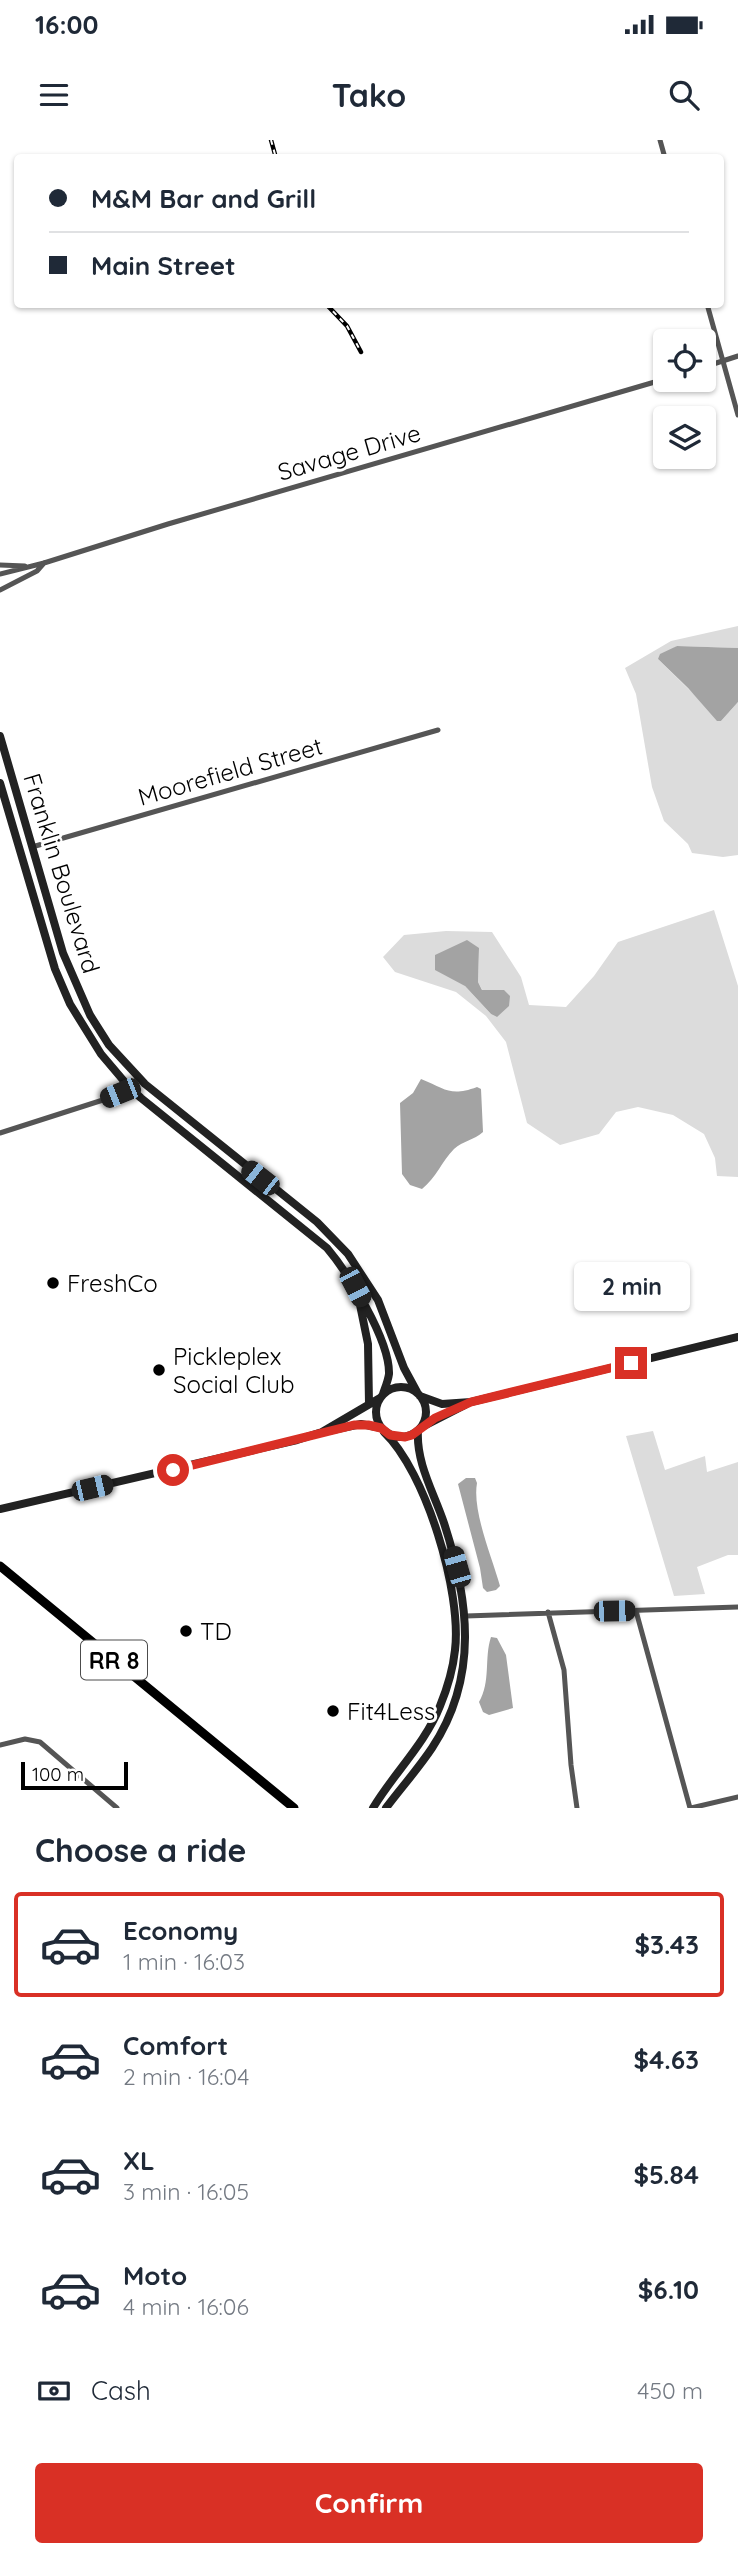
<!DOCTYPE html>
<html lang="en">
<head>
<meta charset="utf-8">
<style>
	body { margin:0; font-family:Quicksand,sans-serif; background:#f6f6f7; color:#1f2937; height:100vh; display:flex; flex-direction:column; font-size:26px; white-space:nowrap }
	* { box-sizing:border-box; margin:0 }
	p { font-size:23px; color:#747a83 }
	.icon { flex:none; width:38px; height:38px; fill:none; stroke:currentColor; stroke-width:2; stroke-linecap:round; stroke-linejoin:round }
	.map { position:relative; height:1668px; overflow:hidden }
	.side { display:flex; flex-direction:column; background:#fff; flex:1 }
	.side>* { flex:none }
	.top-card { position:absolute; left:14px; top:14px; width:710px; height:154px; border-radius:7px; box-shadow:0 2px 5px #0004; display:grid; align-content:center; height:154px; padding:0 35px; background:#fff }
	.tools { position:absolute; left:653px; top:189px; display:grid; gap:14px }
	.tools a { display:grid; place-items:center; width:63px; height:63px; border-radius:7px; background:#fff; box-shadow:0 2px 5px #0004; font-size:35px }
	.scale { position:absolute; left:21px; bottom:18px; width:107px; box-sizing:border-box; padding-left:7px; border:4px solid #000; border-top:0; font-size:19px; line-height:24px; white-space:nowrap; color:#000; -webkit-text-stroke:5px #fff; paint-order:stroke }
	.end { position:absolute; width:32px; height:32px; margin:-16px; border:9px solid #d93025; background:#fff; box-shadow:0 0 0 4px #fff }
	.from { border-radius:50% }
	.bubble { position:absolute; height:49px; border-radius:7px; background:#fff; box-shadow:0 2px 5px #0004; font-size:23px; font-weight:700; line-height:49px; text-align:center }
	.car { position:absolute; width:21px; height:42px; margin:-21px -10px; border-radius:9px; box-shadow:0 0 5px 2px #0007; background:linear-gradient(#222 24%,#8ab4d8 0 40%,#222 0 76%,#8ab4d8 0 86%,#222 0) }
	.top-card b { display:flex; align-items:center; gap:24px; height:66px; font-size:26px }
	.top-card b+b { border-top:2px solid #e0e1e3 }
	.top-card i { width:18px; height:18px; background:#1f2937 }
	ul { padding:0; list-style:none }
	li { display:flex; align-items:center; gap:21px; height:105px; margin:0 14px 10px; padding:0 21px; border:4px solid transparent; border-radius:7px }
	li div { flex:1 }
	li b { display:block; font-size:26px }
	li em { font-style:normal; font-weight:700 }
	li.current { border-color:#d93025 }
	li>.icon { width:63px; height:63px; stroke-width:1.5 }
	h2 { padding:0 35px; font-size:32px; line-height:84px }
	.pay { display:flex; align-items:center; gap:18px; height:77px; padding:0 35px; font-size:26px }
	.pay p { margin-inline-start:auto }
	.button { display:flex; gap:14px; margin-top:auto; padding:14px 35px }
	.button a { flex:1; height:80px; border-radius:7px; background:#d93025; color:#fff; font-size:28px; font-weight:700; line-height:80px; text-align:center }
	.status { display:flex; justify-content:space-between; align-items:center; height:49px; padding:0 35px; background:#fff; direction:ltr }
	.status svg { height:19px; fill:currentColor }
	header { display:flex; justify-content:space-between; align-items:center; height:91px; padding:0 35px; background:#fff; font-size:32px; font-weight:700 }
	.map>svg:first-child { display:block }
	.green { fill:#dcdcdc; fill-rule:evenodd }
	.water { fill:#a3a3a3 }
	.lines { fill:none; stroke-linecap:round; stroke-linejoin:round }
	.street { stroke:#555; stroke-width:5 }
	.secondary { stroke:#222; stroke-width:8 }
	.primary { stroke:#000; stroke-width:9 }
	.rail-casing { stroke:#000; stroke-width:4.5 }
	.rail { stroke:#fff; stroke-width:2; stroke-dasharray:5; stroke-linecap:butt }
	.route { stroke:#d93025; stroke-width:9 }
	.poi-dot { fill:#000; stroke:#fff; stroke-width:2.5 }
	.labels { text-anchor:middle; dominant-baseline:central; stroke-width:6; stroke-linejoin:round; paint-order:stroke }
	.shield { fill:#fff; stroke:#4c4c4c; stroke-width:2 }
	.shield-label { font-size:23px; font-weight:bold; fill:#000 }
	.street-label { font-size:24px; fill:#000; stroke:#fff }
	.poi-label { font-size:24px; fill:#000; stroke:#fff; text-anchor:start }
</style>
</head>
<body>
<div class="status"><b>16:00</b><svg viewBox="0 0 49 12"><path d="M0 12V9h3v3zM5 12V6h3v6zM10 12V3h3v9zM15 12V0h3v12zM26 1h20v11H26zM47 4h2v5h-2z"/></svg></div>
<header><svg class="icon" aria-label="menu" viewBox="0 0 24 24"><path d="M4 6h16M4 12h16M4 18h16"/></svg>Tako<svg class="icon" aria-label="search" viewBox="0 0 24 24"><circle cx="10" cy="10" r="6"/><path d="M15 15l6 6"/></svg></header>
<div class="map">
<svg width="738" height="1668" viewBox="0 0 738 1668">
	<rect width="100%" height="100%" fill="#fff"/>
	<path class="green" d="M738,486V508L677,506L658,519L721,581L738,562V715L723,717L692,713L688,704L664,681L652,647L636,554L625,528L671,501Z
		M714,770L738,846V1037L717,1036L715,1018L704,994L673,975L638,967L616,972L599,994L560,1005L527,983L506,902L486,876L456,852L395,832L383,817L404,795L446,791L492,792L521,837L529,865L566,867L594,836L618,802ZM479,808L478,842L497,877L491,874L465,846Z
		M653,1291L665,1330L705,1316L707,1332L738,1322V1415H728L697,1427L705,1454L674,1456L626,1296Z"/>
	<path class="water" d="M677,506L738,508V562L721,581H717L688,548L658,519L660,514Z
		M467,800L479,808L478,842L482,850H504L510,856L509,866L497,877L491,874L465,846L435,830V815Z
		M421,939C446,949 450,957 477,947L481,949L483,992C474,1000 463,1001 454,1009C442,1021 436,1038 422,1049L410,1045L402,1034L400,963L413,953Z
		M466,1338H475L477,1343C472,1371 492,1417 500,1446L496,1450L487,1452L483,1448L480,1428L458,1344Z
		M491,1497L497,1498L506,1515L513,1568L489,1575L483,1572L479,1562C491,1542 484,1518 491,1497Z"/>
	<g class="lines">
		<path class="street" d="M660,0L665,18
			M707,164L738,275
			M704,227L738,216
			M0,425L25,426
			M0,434L44,423L168,384L665,239
			M0,450L37,431L44,423
			M32,707L438,590
			M0,993L106,959L120,953L139,938
			M636,1471L690,1668
			M548,1472L564,1530L571,1625L577,1668
			M466,1476L738,1467
			M0,1605L25,1599L40,1602L117,1668
			M691,1668L738,1657"/>
		<path class="secondary" d="M0,596L63,813L90,875L109,905L145,944L317,1082L348,1114L378,1160L404,1228L417,1252
			M0,643L55,829L70,864L101,914L129,947L141,958L327,1108C348,1133 390,1200 389,1234C388,1241 385,1248 383,1254
			M359,1160L368,1204L369,1264
			M376 1272a25 25 0 1 1 50 0a25 25 0 1 1-50 0Z
			M420,1256L442,1264L471,1262L738,1197
			M424,1286L465,1265
			M328,1291L361,1284L381,1288
			M0,1369L297,1300L322,1292L380,1258
			M373,1668C394,1633 425,1604 440,1566C447,1549 453,1529 455,1510C462,1452 426,1332 384,1292
			M386,1668C401,1648 418,1629 432,1608C479,1537 469,1460 444,1383C434,1353 416,1323 418,1291"/>
		<path class="primary" d="M0,1426L294,1668"/>
		<defs>
			<path id="rail" d="M271,0L276,18
				M326,164L347,186L361,212"/>
		</defs>
		<use href="#rail" class="rail-casing"/>
		<use href="#rail" class="rail"/>
	</g>
	<g class="lines">
		<path class="route" d="M173,1330L354,1285H368L381,1288L390,1295L405,1297L412,1295L435,1278L471,1262L631,1223"/>
	</g>
	<g class="poi-dot">
		<circle cx="53" cy="1143" r="7"/>
		<circle cx="159" cy="1230" r="7"/>
		<circle cx="186" cy="1491" r="7"/>
		<circle cx="333" cy="1571" r="7"/>
	</g>
	<g class="labels">
		<rect class="shield" x="81" y="1500.5" width="66" height="39" rx="5"/>
		<g class="shield-label">
			<text x="114" y="1520">RR 8</text>
		</g>
		<g class="street-label">
			<text transform="translate(349 312) rotate(-16)">Savage Drive</text>
			<text transform="translate(230 631) rotate(-16)">Moorefield Street</text>
			<text transform="translate(62 733) rotate(73)">Franklin Boulevard</text>
		</g>
		<g class="poi-label">
			<text x="67" y="1143">FreshCo</text>
			<text x="173" y="1216">Pickleplex<tspan x="173" dy="28">Social Club</tspan></text>
			<text x="200" y="1491">TD</text>
			<text x="347" y="1571">Fit4Less</text>
		</g>
	</g>
</svg>
<div class="tools">
<a><svg class="icon" aria-label="locate" viewBox="0 0 24 24"><circle cx="12" cy="12" r="6"/><path d="M12 2v4M12 18v4M2 12h4M18 12h4"/></svg></a>
<a><svg class="icon" aria-label="layers" viewBox="0 0 24 24"><path d="M12 4l9 5-9 5-9-5zM3 14l9 5 9-5"/></svg></a>
</div>
<div class="scale">100 m</div>
<i class="end from" style="left:173px;top:1330px"></i>
<i class="end" style="left:631px;top:1223px"></i>
<div class="bubble" style="left:574px;top:1122px;width:116px">2 min</div>
<i class="car" style="left:120px;top:953px;rotate:248deg"></i>
<i class="car" style="left:260px;top:1038px;rotate:308deg"></i>
<i class="car" style="left:355px;top:1147px;rotate:152deg"></i>
<i class="car" style="left:92px;top:1348px;rotate:77deg"></i>
<i class="car" style="left:457px;top:1427px;rotate:344deg"></i>
<i class="car" style="left:614px;top:1471px;rotate:89deg"></i>
<div class="top-card">
<b><i class="from"></i>M&amp;M Bar and Grill</b>
<b><i></i>Main Street</b>
</div>
</div>
<section class="side">
<h2>Choose a ride</h2>
<ul>
<li class="current"><svg class="icon" aria-label="car" viewBox="0 0 24 24"><path d="M5 17H2v-5l4-1 3-4h7l3 4 3 1v5h-3M9 17h6M6 11h13"/><circle cx="7" cy="17" r="2"/><circle cx="17" cy="17" r="2"/></svg><div><b>Economy</b><p>1 min · 16:03</p></div><em>$3.43</em></li>
<li><svg class="icon" aria-label="car" viewBox="0 0 24 24"><path d="M5 17H2v-5l4-1 3-4h7l3 4 3 1v5h-3M9 17h6M6 11h13"/><circle cx="7" cy="17" r="2"/><circle cx="17" cy="17" r="2"/></svg><div><b>Comfort</b><p>2 min · 16:04</p></div><em>$4.63</em></li>
<li><svg class="icon" aria-label="car" viewBox="0 0 24 24"><path d="M5 17H2v-5l4-1 3-4h7l3 4 3 1v5h-3M9 17h6M6 11h13"/><circle cx="7" cy="17" r="2"/><circle cx="17" cy="17" r="2"/></svg><div><b>XL</b><p>3 min · 16:05</p></div><em>$5.84</em></li>
<li><svg class="icon" aria-label="car" viewBox="0 0 24 24"><path d="M5 17H2v-5l4-1 3-4h7l3 4 3 1v5h-3M9 17h6M6 11h13"/><circle cx="7" cy="17" r="2"/><circle cx="17" cy="17" r="2"/></svg><div><b>Moto</b><p>4 min · 16:06</p></div><em>$6.10</em></li>
</ul>
<div class="pay"><svg class="icon" aria-label="cash" viewBox="0 0 24 24"><path d="M3 7h18v10H3z"/><circle cx="12" cy="12" r="2"/></svg>Cash<p>450 m</p></div>
<div class="button"><a>Confirm</a></div>
</section>
</body>
</html>
